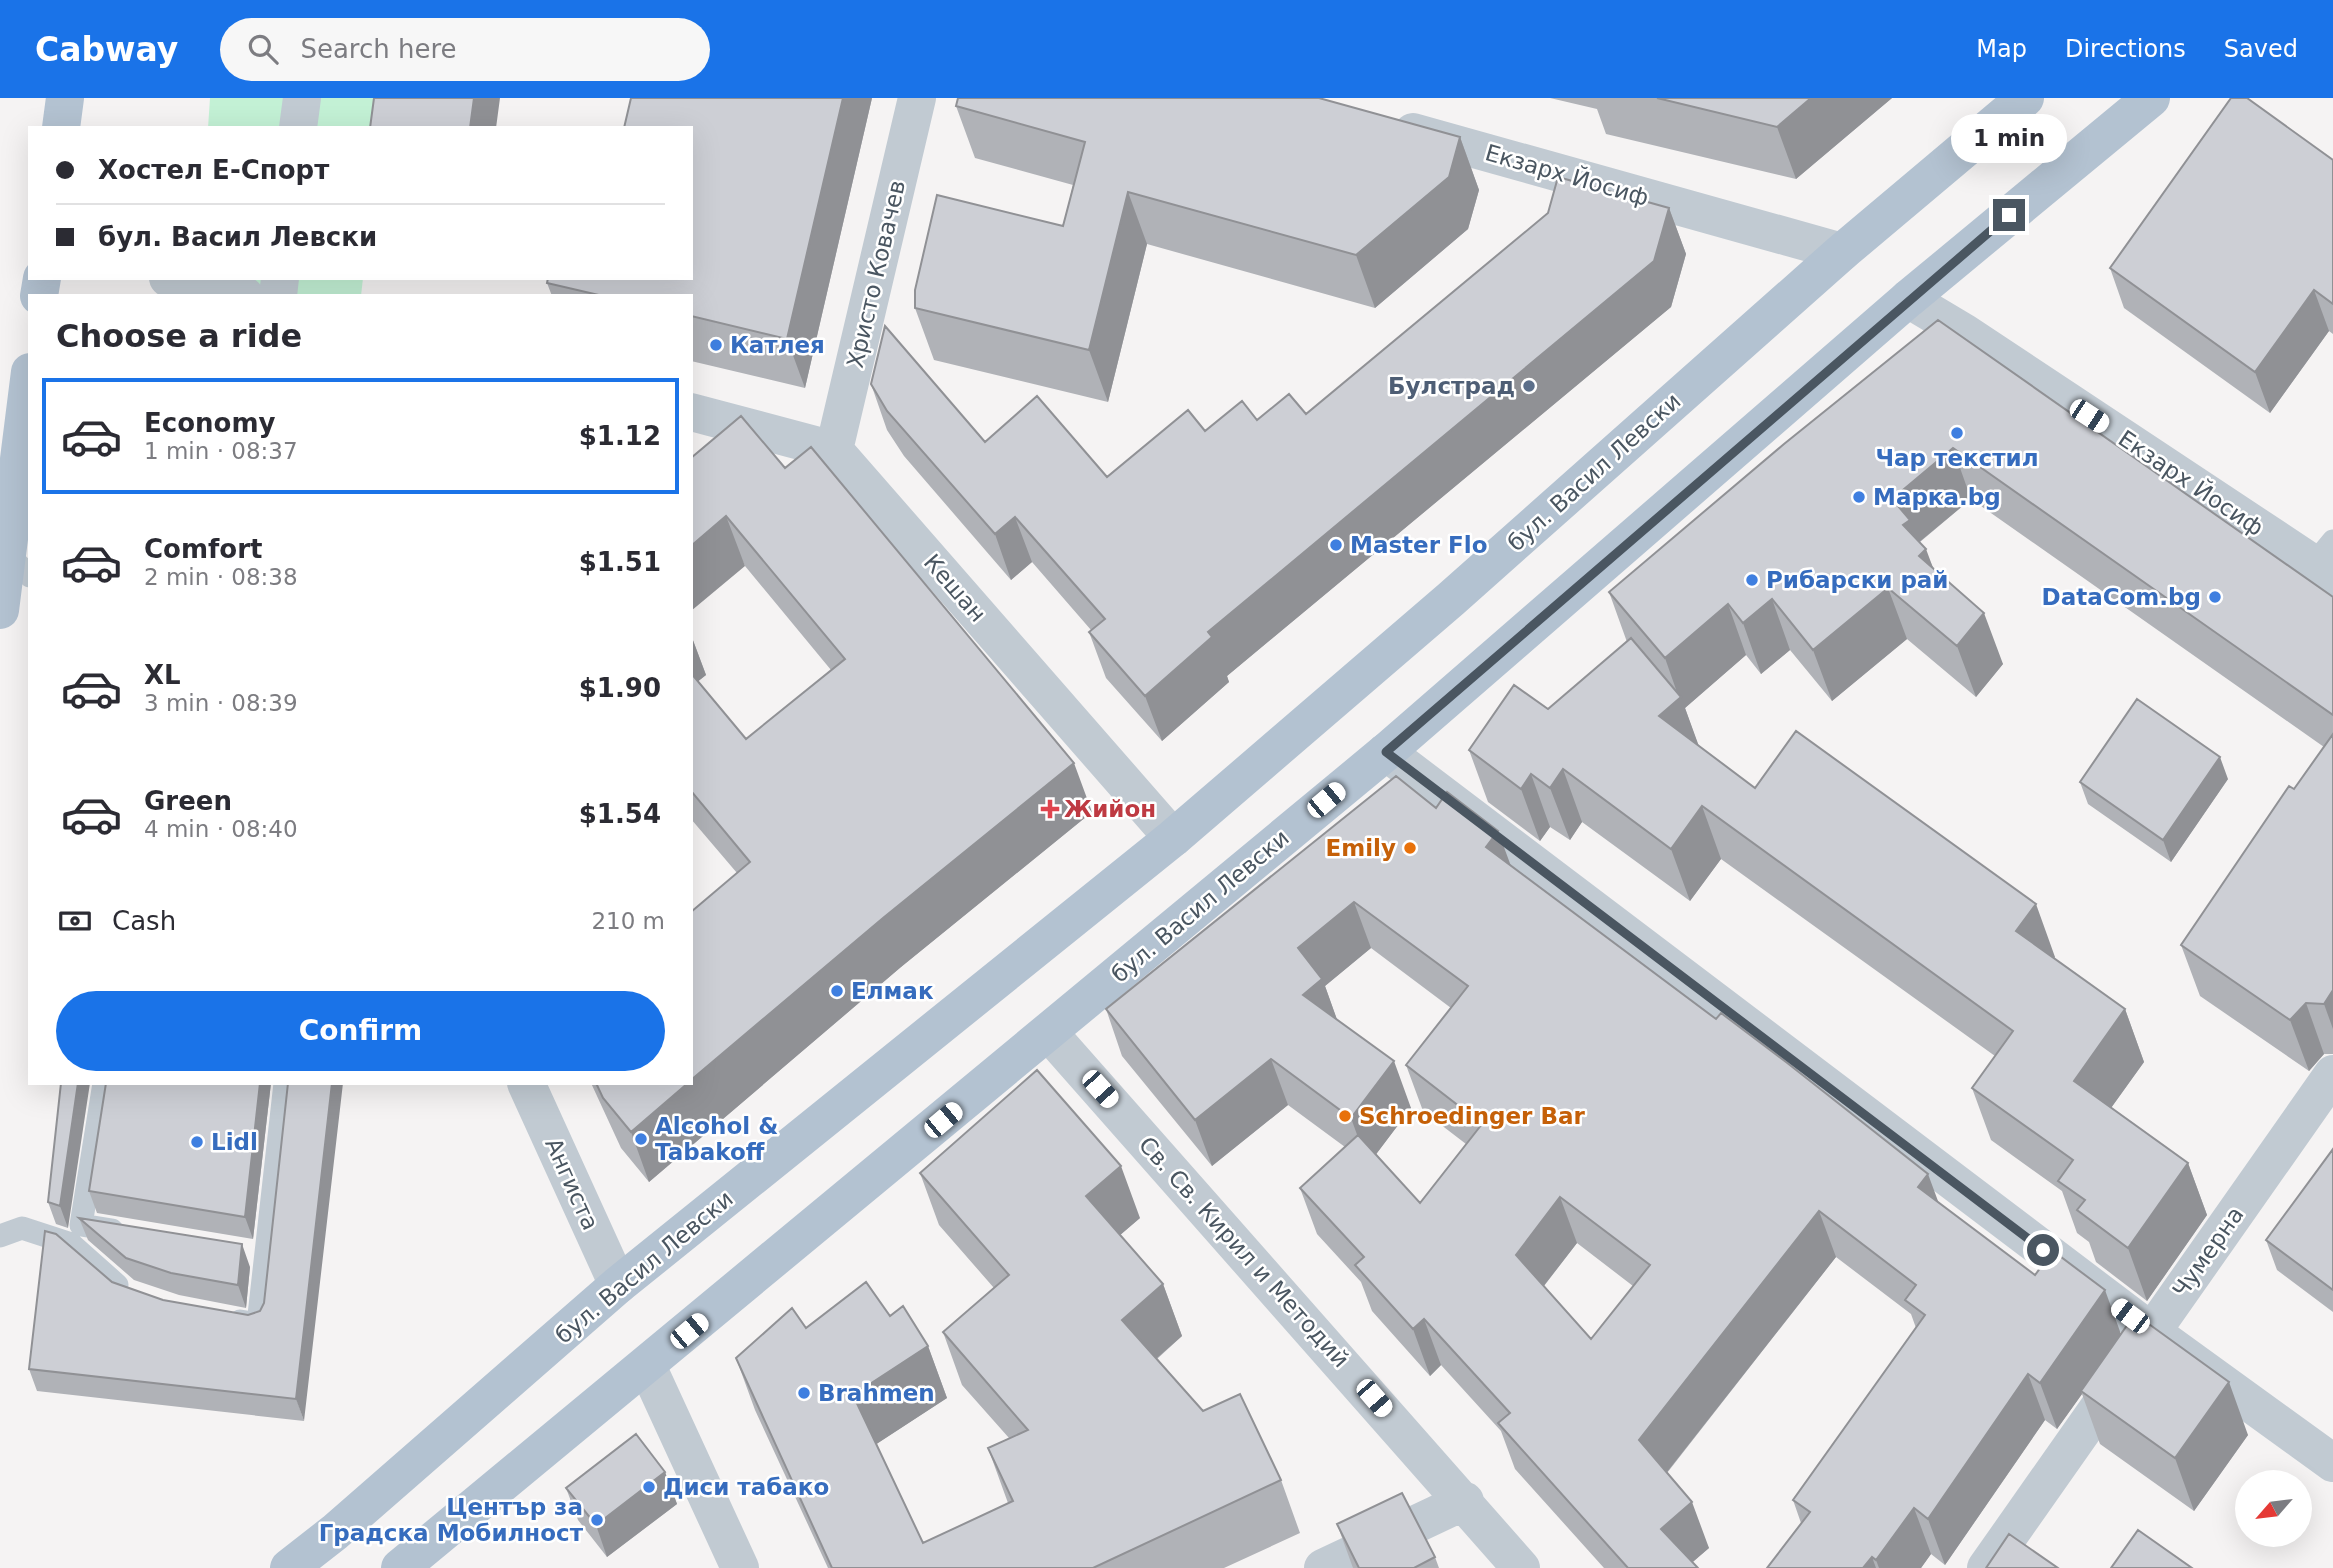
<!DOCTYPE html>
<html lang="en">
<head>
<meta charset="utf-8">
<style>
	body { margin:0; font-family:"DejaVu Sans",sans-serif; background:#f7f7f7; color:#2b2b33; height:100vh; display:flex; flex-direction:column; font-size:26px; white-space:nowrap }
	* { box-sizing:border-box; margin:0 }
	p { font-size:23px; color:#7c7c81 }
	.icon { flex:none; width:38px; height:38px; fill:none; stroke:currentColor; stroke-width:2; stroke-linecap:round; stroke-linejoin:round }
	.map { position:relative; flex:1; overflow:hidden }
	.side { position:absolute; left:28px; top:196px; width:665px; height:791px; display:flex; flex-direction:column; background:#fff; border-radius:0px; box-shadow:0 7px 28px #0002 }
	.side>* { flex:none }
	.hud { position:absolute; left:28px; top:28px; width:665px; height:154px; border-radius:0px; box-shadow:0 7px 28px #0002; display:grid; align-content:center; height:154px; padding:0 28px; background:#fff }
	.needle { width:46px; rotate:242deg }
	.controls { position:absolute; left:2235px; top:1372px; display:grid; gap:14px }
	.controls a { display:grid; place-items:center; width:77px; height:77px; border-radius:50%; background:#fff; box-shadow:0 7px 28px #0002; font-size:35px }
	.end { position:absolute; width:32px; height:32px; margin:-16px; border:9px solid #4a5661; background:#fff; box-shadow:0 0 0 4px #fff }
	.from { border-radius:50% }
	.bubble { position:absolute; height:49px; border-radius:24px; background:#fff; box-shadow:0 7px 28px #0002; font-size:23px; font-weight:600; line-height:49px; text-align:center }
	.car { position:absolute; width:21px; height:42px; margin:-21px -10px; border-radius:9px; box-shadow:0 0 5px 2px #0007; background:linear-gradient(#fff 24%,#345 0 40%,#fff 0 76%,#345 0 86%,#fff 0) }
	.hud b { display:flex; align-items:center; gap:24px; height:66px; font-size:26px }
	.hud b+b { border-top:2px solid #e1e1e2 }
	.hud i { width:18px; height:18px; background:#2b2b33 }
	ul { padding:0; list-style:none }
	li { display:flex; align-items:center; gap:21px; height:116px; margin:0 14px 10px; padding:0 14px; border:4px solid transparent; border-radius:0px }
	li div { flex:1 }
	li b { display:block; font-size:26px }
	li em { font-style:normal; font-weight:600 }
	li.on { border-color:#1a73e8 }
	li>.icon { width:63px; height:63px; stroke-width:1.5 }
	h2 { padding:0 28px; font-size:32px; line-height:84px }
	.pay { display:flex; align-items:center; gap:18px; height:77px; padding:0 28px; font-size:26px }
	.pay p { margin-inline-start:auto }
	.primary-button { display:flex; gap:14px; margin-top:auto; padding:14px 28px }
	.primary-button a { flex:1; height:80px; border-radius:42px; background:#1a73e8; color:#fff; font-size:28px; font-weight:600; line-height:80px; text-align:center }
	header { display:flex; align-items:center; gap:42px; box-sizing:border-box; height:98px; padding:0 35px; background:#1a73e8; color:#fff }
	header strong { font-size:33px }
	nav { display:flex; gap:38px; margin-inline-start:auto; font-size:24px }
	.search { width:490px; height:63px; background:#f7f7f7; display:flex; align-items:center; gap:18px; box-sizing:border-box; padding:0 24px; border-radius:38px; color:#7c7c81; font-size:26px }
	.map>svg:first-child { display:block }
	.green { fill:#c3f1d5 }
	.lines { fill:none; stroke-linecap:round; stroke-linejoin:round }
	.lane { stroke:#c1cad2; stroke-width:23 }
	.street { stroke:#c1cad2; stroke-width:38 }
	.primary { stroke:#b3c2d1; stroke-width:38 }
	.wall { fill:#b0b2b7; fill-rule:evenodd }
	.shaded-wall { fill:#909195 }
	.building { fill:#cdcfd5; stroke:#909195; stroke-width:2; fill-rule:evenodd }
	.route { stroke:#4a5661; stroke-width:9 }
	.shop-dot { fill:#3f7fe0; stroke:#fff; stroke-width:2.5 }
	.service-dot { fill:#5c6f8a; stroke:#fff; stroke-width:2.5 }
	.health-dot { fill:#e0444e; stroke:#fff; stroke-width:2.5 }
	.food-dot { fill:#e8710a; stroke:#fff; stroke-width:2.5 }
	.labels { text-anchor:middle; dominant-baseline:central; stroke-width:5; stroke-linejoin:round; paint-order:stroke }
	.street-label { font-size:23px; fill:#4a5661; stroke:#fff }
	.shop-label { font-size:23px; font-weight:bold; fill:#366cbe; stroke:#fff; text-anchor:start }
	.service-label { font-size:23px; font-weight:bold; fill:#4e5e75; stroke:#fff; text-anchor:end }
	.health-label { font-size:23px; font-weight:bold; fill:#be3a42; stroke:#fff; text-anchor:start }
	.food-label { font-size:23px; font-weight:bold; fill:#c56008; stroke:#fff; text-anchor:end }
</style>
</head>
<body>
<header>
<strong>Cabway</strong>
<div class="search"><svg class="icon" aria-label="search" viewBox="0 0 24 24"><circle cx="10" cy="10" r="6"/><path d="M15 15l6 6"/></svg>Search here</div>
<nav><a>Map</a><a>Directions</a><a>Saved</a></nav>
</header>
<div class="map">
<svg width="2333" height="1470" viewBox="0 0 2333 1470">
	<rect width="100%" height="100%" fill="#f5f3f3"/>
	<path class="green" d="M210,0H385L381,30H208Z
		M165,180H363L361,198H239Z"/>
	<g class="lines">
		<path class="lane" d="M7,456L30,478
			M2314,466L2333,443
			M104,985L81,1127L112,1132
			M0,1138L22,1130L71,1146L117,1187
			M240,1223L258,1226L285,985"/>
		<path class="street" d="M298,30L302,0
			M1413,34L1842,154
			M168,180L245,198
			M278,198L280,180
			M1908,201L1965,235L2333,479
			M691,314L834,352L1173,740
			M834,352L917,0
			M1386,654L2152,1234L2333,1365
			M1049,935L1521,1470
			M526,985L618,1187
			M647,1268L740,1470
			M1323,1470L1465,1403
			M1986,1470L2333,976"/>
		<path class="primary" d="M61,30L65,0
			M39,198L42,180
			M0,512L30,274
			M289,1470L335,1434L618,1187L1173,740L1451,501L1842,154L2025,0
			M400,1470L1386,654L1908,201L2151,0"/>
	</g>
	<path class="wall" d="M872,0L805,290L691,263V198H552L547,185L691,180Z
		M1550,0H1892L1796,81L1606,36L1597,11Z
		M956,8L1460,39L1479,92L1468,131L1375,210L1147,146L1108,304L934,262L915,210L1063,128L1073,87L975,60Z
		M2333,62V236L2329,233L2270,315L2124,210L2110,170Z
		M1669,110L1686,156L1671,209L1227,578L1229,584L1162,643L1106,580L1089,534L1091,532L1032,464L1011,482L904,358L887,332L871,286L985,344L1107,379L1205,333L1257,322L1306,316Z
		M1938,222L2333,499V956H2324L2309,973L2200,898L2181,847L2324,649L1971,401L1920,444L1934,471L2003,566L1976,599L1907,541L1832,603L1790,552L1761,576L1746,557L1685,610L1698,647L1755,690L2055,859L2054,860L2125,911L2144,964L2111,1010L2188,1065L2207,1117L2147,1203L2096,1164L2089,1144L2077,1135L2062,1093L1991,1042L1972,990L1995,958L1721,761L1690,803L1582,724L1570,742L1550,729L1540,743L1488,704L1469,652L1548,611L1627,544L1609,494Z
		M691,360L785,370L1092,714L901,869L649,1084L621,1050L591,985H691L737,775L691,721V537L706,577L698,583L746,641L831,572L745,468Z
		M2228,681L2171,764L2088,706L2080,684Z
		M1436,710L1510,767L1938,1104L2035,1177L2121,1236L2248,1337L2194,1413L2100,1346L2082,1296L2057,1331L2045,1322L1945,1467L1931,1456L1921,1470H1767L1801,1425L1793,1402L1916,1230L1911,1216L1836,1159L1667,1375L1709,1450L1692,1464L1698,1470H1604L1515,1371L1501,1333L1441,1267L1430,1278L1372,1213L1361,1184L1317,1136L1300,1090L1345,1049L1288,1007L1212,1068L1122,958L1106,911ZM1371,850L1451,910L1406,967L1423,1013L1466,1046L1420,1105L1376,1056L1411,1010L1337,922L1325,888ZM1577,1145L1633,1188L1591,1241L1544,1188Z
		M61,985L68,1130L56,1126L48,1104Z
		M271,985L253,1141L97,1115L89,1093Z
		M2333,1051V1214L2277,1172L2266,1142Z
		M920,1075L1140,1120L1120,1137L1163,1186L1182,1238L1157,1261L1203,1313L1281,1382L1300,1435L1224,1470H828L755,1312L736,1260L806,1230L890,1218L928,1248L947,1300L876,1346L923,1445L1008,1405L988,1350L1009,1340L962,1287L943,1234L994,1190L939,1127Z
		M79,1120L250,1169L246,1210L179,1197L134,1182L88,1142Z
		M112,1184L163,1202L248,1217L260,1213L264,1205L304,1323L37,1293L29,1271Z
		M665,1374L677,1406L607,1459L578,1422L566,1390Z
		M1337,1426L1435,1459L1439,1470H1353Z"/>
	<path class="shaded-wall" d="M474,0H500L496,30H470Z
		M843,0H872L805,290L787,241Z
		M1811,0H1892L1796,81L1777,29Z
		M1460,39L1479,92L1468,131L1375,210L1356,157Z
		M1128,94L1147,146L1108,304L1089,252Z
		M1669,110L1686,156L1671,209L1227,578L1229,584L1162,643L1145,598L1208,534Z
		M2314,192L2329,233L2270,315L2255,274Z
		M1953,350L1971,401L1918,445L1926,451L1945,502L1921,478L1892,401Z
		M726,418L745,468L691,513V448Z
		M1015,419L1032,464L1011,482L995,436Z
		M1888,490L1907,541L1832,603L1813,552Z
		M1772,501L1790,552L1761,576L1743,525Z
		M1728,506L1746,557L1685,610L1700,651L1659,618L1679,600L1665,560Z
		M1984,515L2003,566L1976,599L1957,548Z
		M691,537L706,577L691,589Z
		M2220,659L2228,681L2171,764L2163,742Z
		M1074,665L1092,714L901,869L649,1084L631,1034L688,985H691V982L883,820Z
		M1563,671L1582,724L1570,742L1550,690Z
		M1531,676L1550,729L1540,743L1521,691Z
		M1702,708L1721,761L1690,803L1671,751Z
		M1498,733L1515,779L1486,749Z
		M1354,804L1371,850L1325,888L1339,927L1303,897L1298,850Z
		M2036,806L2055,859L2035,886L2016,833Z
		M2333,892V931L2324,906Z
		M2306,905L2324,956L2309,973L2290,922Z
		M2125,911L2144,964L2093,1035L2074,983Z
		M1271,961L1288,1007L1212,1068L1195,1022Z
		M1394,963L1411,1010L1368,1067L1351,1020Z
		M78,985H90L68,1130L60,1108Z
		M260,985H271L253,1141L245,1119Z
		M332,985H343L304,1323L296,1301Z
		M2188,1065L2207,1117L2147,1203L2128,1150Z
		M1121,1068L1140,1120L1105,1150L1086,1098Z
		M1928,1076L1945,1122L1918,1089Z
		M1560,1099L1577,1145L1532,1203L1516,1157Z
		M1819,1113L1836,1159L1656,1388L1639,1342Z
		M242,1146L250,1169L246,1210L238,1187Z
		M1163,1186L1182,1238L1141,1274L1122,1222Z
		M2105,1192L2122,1239L2081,1293L2082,1296L2057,1331L2040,1285Z
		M1424,1221L1441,1267L1430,1278L1413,1231Z
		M928,1248L947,1300L872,1349L853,1297Z
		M2028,1276L2045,1322L1945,1467L1928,1421Z
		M2229,1284L2248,1337L2194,1413L2175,1360Z
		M665,1374L677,1406L607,1459L596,1427Z
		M1692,1404L1709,1450L1686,1470L1661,1431Z
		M1914,1410L1931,1456L1921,1470H1879L1876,1462Z
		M1872,1459L1876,1470H1863Z"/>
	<path class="building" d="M374,0H474L470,30H370Z
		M631,0H843L787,241L691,218V198H603L547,185L548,180H691V30H624Z
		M958,0H1319L1460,39L1449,79L1356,157L1128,94L1089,252L915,210V192L937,97L1063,128L1085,44L956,8Z
		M1657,0H1811L1777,29Z
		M2231,0H2247L2333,62V206L2314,192L2255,274L2110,170Z
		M1558,79L1669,110L1654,163L1208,534L1212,539L1145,598L1089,534L1105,521L1015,419L995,436L887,313L871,286L885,228L985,344L1037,298L1107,379L1188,312L1205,333L1242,303L1257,322L1289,296L1306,316L1548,115Z
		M1938,222L2333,499V617L1953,350L1892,401L1910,422L1903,427L1926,451L1919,458L1984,515L1957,548L1888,490L1813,552L1772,501L1743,525L1728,506L1665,560L1609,494L1784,346Z
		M741,318L785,370L811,349L1074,665L883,820L691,982V814L750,764L691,693V575L746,641L845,561L726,418L691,448V360Z
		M1631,540L1681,599L1659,618L1755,690L1796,633L2036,806L2016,833L2125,911L2074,983L2188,1065L2128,1150L2077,1112L2085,1102L2058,1083L2073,1062L1972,990L2013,933L1702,708L1671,751L1563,671L1550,690L1531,676L1521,691L1469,652L1514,587L1548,611Z
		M2137,601L2220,659L2163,742L2080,684Z
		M2333,636V892L2324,906L2306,905L2290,922L2181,847L2289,688L2294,691Z
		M1396,678L1436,710L1447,694L1498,733L1486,749L1716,921L1721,915L1786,964L1928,1076L1918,1089L2035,1177L2053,1153L2105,1192L2040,1285L2028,1276L1928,1421L1914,1410L1876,1462L1872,1459L1863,1470H1767L1810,1414L1793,1402L1925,1217L1905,1202L1916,1187L1819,1113L1639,1342L1692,1404L1661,1431L1698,1470H1628L1498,1325L1510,1315L1424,1221L1413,1231L1355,1167L1364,1159L1300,1090L1358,1037L1420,1105L1482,1026L1406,967L1468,888L1354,804L1298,850L1322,881L1303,897L1394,963L1351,1020L1271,961L1195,1022L1106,911ZM1560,1099L1650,1167L1591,1241L1516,1157Z
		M1037,972L1121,1068L1086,1098L1163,1186L1122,1222L1203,1313L1240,1296L1281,1382L1093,1470H832L736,1260L792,1210L806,1230L866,1184L890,1218L903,1208L928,1248L853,1297L923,1445L1013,1403L988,1350L1028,1332L943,1234L1009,1177L920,1075Z
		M61,985H78L60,1108L48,1104Z
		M106,985H260L245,1119L89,1093Z
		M288,985H332L296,1301L29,1271L45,1133L56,1136L112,1184L163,1202L248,1217L260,1213L264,1205Z
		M596,985H688L631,1034L603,1000Z
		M2333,1051V1192L2266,1142Z
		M79,1120L242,1146L238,1187L171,1175L126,1160Z
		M2135,1216L2229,1284L2175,1360L2081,1293Z
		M636,1336L665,1374L596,1427L566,1390Z
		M1402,1395L1435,1459L1414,1470H1359L1337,1426Z
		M2138,1432L2192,1470H2111Z
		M2009,1436L2058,1470H1986Z"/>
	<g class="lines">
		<path class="route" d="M2009,117L1386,654L2043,1152"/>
	</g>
	<g class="shop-dot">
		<circle cx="716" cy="247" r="7"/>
		<circle cx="1957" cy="335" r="7"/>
		<circle cx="1859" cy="399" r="7"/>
		<circle cx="1336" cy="447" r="7"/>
		<circle cx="1752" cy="482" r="7"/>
		<circle cx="2215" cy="499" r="7"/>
		<circle cx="837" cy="893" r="7"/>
		<circle cx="641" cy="1041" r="7"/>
		<circle cx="197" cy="1044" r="7"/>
		<circle cx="804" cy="1295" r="7"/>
		<circle cx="649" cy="1389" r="7"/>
		<circle cx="597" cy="1422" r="7"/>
	</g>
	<circle class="service-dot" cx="1529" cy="288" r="7"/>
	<path class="health-dot" d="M1046.5 700.5h7v7h7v7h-7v7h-7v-7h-7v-7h7z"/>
	<g class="food-dot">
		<circle cx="1410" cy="750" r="7"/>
		<circle cx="1345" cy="1018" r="7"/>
	</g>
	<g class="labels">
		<g class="street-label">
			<text transform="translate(1567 77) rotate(16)">Екзарх Йосиф</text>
			<text transform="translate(876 176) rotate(-77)">Христо Ковачев</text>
			<text transform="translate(1594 374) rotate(-42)">бул. Васил Левски</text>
			<text transform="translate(2191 385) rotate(34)">Екзарх Йосиф</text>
			<text transform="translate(955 490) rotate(49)">Кешан</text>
			<text transform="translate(1200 808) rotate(-40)">бул. Васил Левски</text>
			<text transform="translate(572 1086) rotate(66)">Ангиста</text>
			<text transform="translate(1244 1154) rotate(48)">Св. Св. Кирил и Методий</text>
			<text transform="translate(2208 1154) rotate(-55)">Чумерна</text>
			<text transform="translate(644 1169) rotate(-40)">бул. Васил Левски</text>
		</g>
		<g class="shop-label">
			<text x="730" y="247">Катлея</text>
			<text x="1957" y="360" text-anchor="middle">Чар текстил</text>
			<text x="1873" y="399">Марка.bg</text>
			<text x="1350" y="447">Master Flo</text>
			<text x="1766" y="482">Рибарски рай</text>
			<text x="2201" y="499" text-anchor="end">DataCom.bg</text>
			<text x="851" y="893">Елмак</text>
			<text x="655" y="1028">Alcohol &amp;<tspan x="655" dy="26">Tabakoff</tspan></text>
			<text x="211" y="1044">Lidl</text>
			<text x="818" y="1295">Brahmen</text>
			<text x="663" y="1389">Диси табако</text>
			<text x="583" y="1409" text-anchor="end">Център за<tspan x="583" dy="26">Градска Мобилност</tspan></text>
		</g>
		<g class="service-label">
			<text x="1515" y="288">Булстрад</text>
		</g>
		<g class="health-label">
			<text x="1064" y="711">Жийон</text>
		</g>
		<g class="food-label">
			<text x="1396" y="750">Emily</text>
			<text x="1359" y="1018" text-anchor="start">Schroedinger Bar</text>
		</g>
	</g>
</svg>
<div class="controls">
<a><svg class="needle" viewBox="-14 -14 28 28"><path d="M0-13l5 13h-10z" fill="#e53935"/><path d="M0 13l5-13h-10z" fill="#7c7c81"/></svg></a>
</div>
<i class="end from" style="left:2043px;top:1152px"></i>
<i class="end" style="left:2009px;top:117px"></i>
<div class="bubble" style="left:1951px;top:16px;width:116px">1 min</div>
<i class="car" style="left:2089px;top:318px;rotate:123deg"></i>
<i class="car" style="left:1326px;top:702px;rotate:50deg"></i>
<i class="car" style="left:1100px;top:991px;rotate:138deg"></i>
<i class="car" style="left:943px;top:1022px;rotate:50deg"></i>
<i class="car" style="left:2130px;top:1218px;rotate:307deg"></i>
<i class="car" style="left:689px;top:1233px;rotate:50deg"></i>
<i class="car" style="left:1374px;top:1300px;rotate:139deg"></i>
<div class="hud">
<b><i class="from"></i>Хостел Е-Спорт</b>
<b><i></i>бул. Васил Левски</b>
</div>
<section class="side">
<h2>Choose a ride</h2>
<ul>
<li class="on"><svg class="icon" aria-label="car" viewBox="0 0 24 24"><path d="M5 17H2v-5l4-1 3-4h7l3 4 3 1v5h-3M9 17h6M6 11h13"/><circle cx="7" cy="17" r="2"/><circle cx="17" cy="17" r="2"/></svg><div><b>Economy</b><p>1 min · 08:37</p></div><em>$1.12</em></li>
<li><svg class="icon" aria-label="car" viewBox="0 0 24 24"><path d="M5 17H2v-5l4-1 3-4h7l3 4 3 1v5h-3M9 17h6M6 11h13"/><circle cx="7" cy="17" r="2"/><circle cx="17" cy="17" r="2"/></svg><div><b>Comfort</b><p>2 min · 08:38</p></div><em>$1.51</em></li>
<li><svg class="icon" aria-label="car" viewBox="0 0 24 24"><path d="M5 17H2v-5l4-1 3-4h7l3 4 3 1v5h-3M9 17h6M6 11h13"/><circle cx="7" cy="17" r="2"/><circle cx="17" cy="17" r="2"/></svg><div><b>XL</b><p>3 min · 08:39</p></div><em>$1.90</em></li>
<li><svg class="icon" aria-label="car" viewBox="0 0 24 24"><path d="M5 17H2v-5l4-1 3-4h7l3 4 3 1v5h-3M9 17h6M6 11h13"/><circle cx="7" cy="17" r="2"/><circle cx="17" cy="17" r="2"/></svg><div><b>Green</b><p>4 min · 08:40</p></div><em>$1.54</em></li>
</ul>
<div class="pay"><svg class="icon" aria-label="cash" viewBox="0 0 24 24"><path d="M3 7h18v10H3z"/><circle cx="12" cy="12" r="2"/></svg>Cash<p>210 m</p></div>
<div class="primary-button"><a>Confirm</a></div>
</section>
</div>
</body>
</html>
